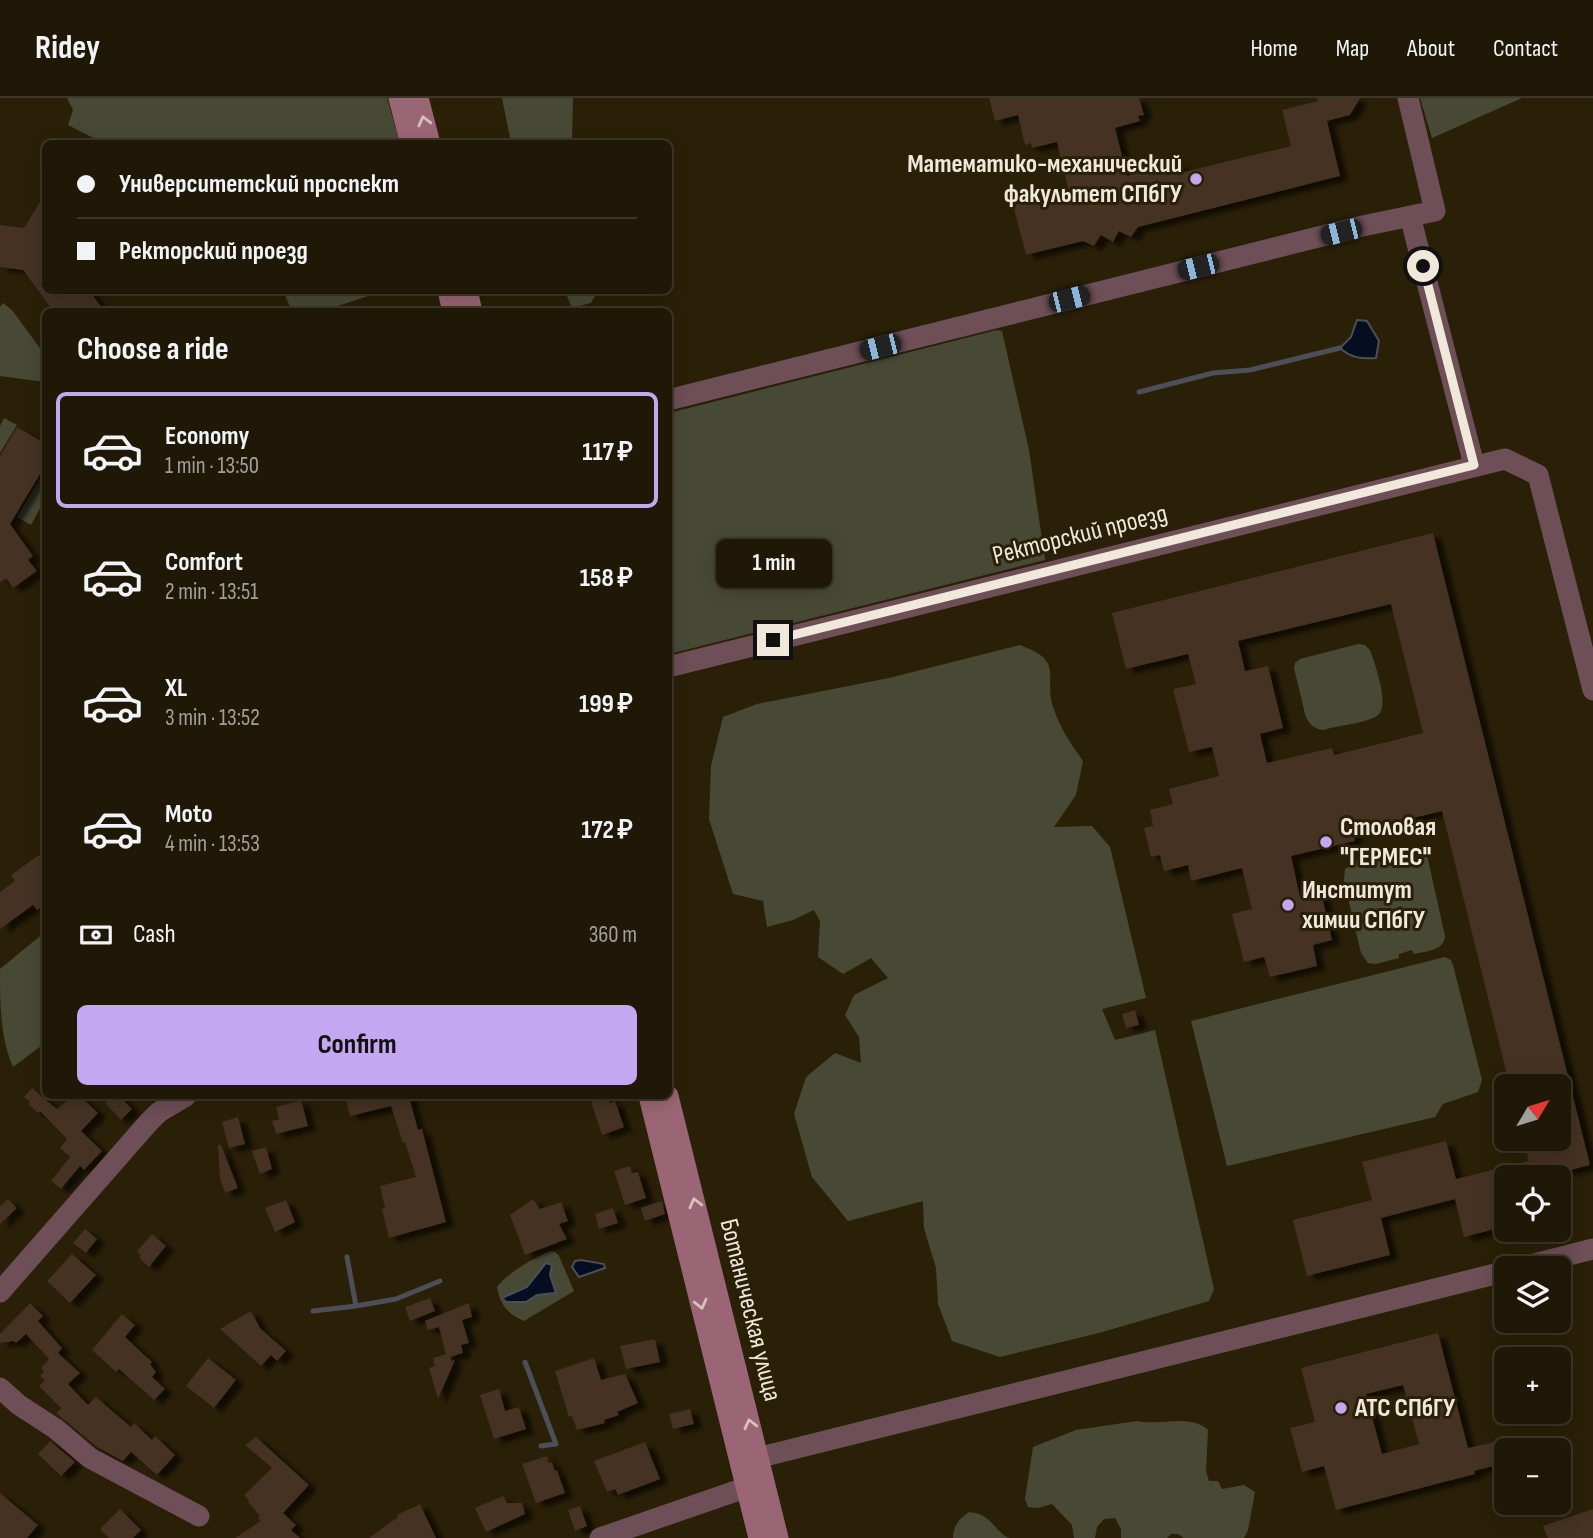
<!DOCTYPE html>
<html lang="en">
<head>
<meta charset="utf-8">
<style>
	body { margin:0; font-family:"Sofia Sans Condensed",sans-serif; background:#282110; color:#f1f3f6; height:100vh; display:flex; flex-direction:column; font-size:26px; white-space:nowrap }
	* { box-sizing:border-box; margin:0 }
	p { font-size:23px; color:#a2a09b }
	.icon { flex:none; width:38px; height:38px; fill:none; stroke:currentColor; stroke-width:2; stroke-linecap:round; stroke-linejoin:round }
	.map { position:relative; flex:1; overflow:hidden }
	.panel { position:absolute; left:42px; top:210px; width:630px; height:791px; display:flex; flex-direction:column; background:#201806; border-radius:10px; box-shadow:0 4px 18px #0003,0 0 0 2px #3d3728 }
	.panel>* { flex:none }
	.guide { position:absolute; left:42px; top:42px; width:630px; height:154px; border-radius:10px; box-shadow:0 4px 18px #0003,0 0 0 2px #3d3728; display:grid; align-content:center; height:154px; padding:0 35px; background:#201806 }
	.needle { width:46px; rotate:52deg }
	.fabs { position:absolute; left:1494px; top:976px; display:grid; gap:14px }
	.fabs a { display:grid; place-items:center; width:77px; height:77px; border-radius:10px; background:#201806; box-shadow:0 4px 18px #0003,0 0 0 2px #3d3728; font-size:35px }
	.end { position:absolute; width:32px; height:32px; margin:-16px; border:9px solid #f0e9db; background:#111; box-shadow:0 0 0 4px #111 }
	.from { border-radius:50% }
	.bubble { position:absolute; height:49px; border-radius:10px; background:#201806; box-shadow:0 4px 18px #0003,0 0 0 2px #3d3728; font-size:23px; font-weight:700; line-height:49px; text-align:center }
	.car { position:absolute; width:21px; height:42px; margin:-21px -10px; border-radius:9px; box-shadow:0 0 5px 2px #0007; background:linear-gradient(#222 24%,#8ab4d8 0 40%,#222 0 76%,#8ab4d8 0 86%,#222 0) }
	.guide b { display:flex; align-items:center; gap:24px; height:66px; font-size:26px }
	.guide b+b { border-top:2px solid #3d3728 }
	.guide i { width:18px; height:18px; background:#f1f3f6 }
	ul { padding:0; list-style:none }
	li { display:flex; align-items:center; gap:21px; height:116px; margin:0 14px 10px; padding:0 21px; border:4px solid transparent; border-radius:10px }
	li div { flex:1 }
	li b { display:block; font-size:26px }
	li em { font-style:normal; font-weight:700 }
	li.on { border-color:#c4a7f1 }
	li>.icon { width:63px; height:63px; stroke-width:1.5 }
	h2 { padding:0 35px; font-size:32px; line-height:84px }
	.pay { display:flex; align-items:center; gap:18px; height:77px; padding:0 35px; font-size:26px }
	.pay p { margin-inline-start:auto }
	.primary-button { display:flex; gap:14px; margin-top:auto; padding:14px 35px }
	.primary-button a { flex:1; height:80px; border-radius:10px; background:#c4a7f1; color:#111; font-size:28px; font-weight:700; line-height:80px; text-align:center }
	header { display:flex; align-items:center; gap:42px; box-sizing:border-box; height:98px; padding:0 35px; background:#201806; border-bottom:2px solid #3d3728 }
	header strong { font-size:33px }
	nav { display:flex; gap:38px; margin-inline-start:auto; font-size:24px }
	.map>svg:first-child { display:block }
	.green { fill:#484935; fill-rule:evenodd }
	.water { fill:#050d20; stroke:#4c4f58; stroke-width:2 }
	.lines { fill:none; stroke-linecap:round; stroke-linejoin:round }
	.stream { stroke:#4c4f58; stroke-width:5 }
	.building { fill:#453021; fill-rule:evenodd; filter:url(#shadow) }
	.street { stroke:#6e4e57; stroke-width:21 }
	.secondary { stroke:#9a6675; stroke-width:21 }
	.oneway { stroke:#d6c2bc }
	.route { stroke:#f0e9db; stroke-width:9 }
	.poi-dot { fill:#c4a7f1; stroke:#2a2008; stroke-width:2.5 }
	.labels { text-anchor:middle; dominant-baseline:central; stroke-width:6; stroke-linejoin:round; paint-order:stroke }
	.poi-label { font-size:26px; font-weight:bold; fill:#f0e9db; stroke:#2a2008; text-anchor:start }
	.street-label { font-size:26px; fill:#f0e9db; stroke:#2a2008 }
</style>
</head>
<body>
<header>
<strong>Ridey</strong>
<nav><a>Home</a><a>Map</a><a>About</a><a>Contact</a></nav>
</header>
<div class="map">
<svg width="1593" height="1440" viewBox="0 0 1593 1440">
	<defs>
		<filter id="shadow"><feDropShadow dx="8" dy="4.5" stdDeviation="2" flood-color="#0009"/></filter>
	</defs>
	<rect width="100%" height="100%" fill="#2a2008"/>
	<path class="green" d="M67,0H387L400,45H103L68,27L73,12Z
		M502,0H573L572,45H511Z
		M1420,0H1522L1432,40Z
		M283,193H383L323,213H292Z
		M565,193H598L591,205L572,210Z
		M3,205L12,212L45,257V284L0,278V209Z
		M997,232L1002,233L1029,352L1045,462L669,556V315Z
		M4,320L17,327L0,355V328Z
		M45,372V401L31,427L17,419Z
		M1358,546L1365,547L1370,552C1375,566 1390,607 1378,617C1368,625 1336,628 1323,632C1313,631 1308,625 1305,616L1294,570L1295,565L1300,561Z
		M1020,547C1066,564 1043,577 1053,609C1060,630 1070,645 1083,663L1076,697L1054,729L1092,728L1110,749L1146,900L1102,911L1115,942L1155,932L1214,1191L1209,1203L1099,1235L1000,1259L952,1243L938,1206L936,1170L924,1130L923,1103L848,1123L812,1079L794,1016L806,979L835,955L861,965L859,939L845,917L854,897L888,880L871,860L843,876L818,859L820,823L814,812L793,822L767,829L763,803L733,796L709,721L711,668L723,619L757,606L889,580Z
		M1416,750L1423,752L1427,757L1445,838C1444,853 1426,853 1414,856L1412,852L1399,856V860L1376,866L1368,865L1361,855L1344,783L1345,771L1354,764Z
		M45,834V945L13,969C0,939 0,905 0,871Z
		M1445,859L1451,862L1453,867L1482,982L1478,994L1443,1006L1435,1019L1227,1068L1191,923Z
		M550,1153L555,1154L559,1158L574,1193L524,1223C508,1216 500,1207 497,1189C506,1176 535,1159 550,1153ZM546,1165L555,1195L537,1197L526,1204L503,1200L527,1189Z
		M1137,1323C1159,1328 1190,1315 1208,1332L1206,1373L1209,1383H1218L1222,1391L1244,1387L1255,1394L1248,1432L1244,1440H1184L1178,1436H1171L1167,1440H1121V1431L1115,1420L1104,1421L1097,1429L1095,1440H1074L1072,1427L1052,1406L1038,1410L1028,1409L1025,1401L1033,1349L1076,1332Z
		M969,1414C994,1417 991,1431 1009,1440H953C953,1428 959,1421 969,1414Z"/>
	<path class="water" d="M1357,222L1367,223L1379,243L1376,260C1361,261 1351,260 1340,250L1351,239Z
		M581,1162L604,1166L605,1170L579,1179L572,1169L575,1163Z
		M546,1165L552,1167L550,1177L556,1195L537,1197L526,1204H506L502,1200L527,1189Z"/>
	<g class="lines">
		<path class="stream" d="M1139,294L1213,275L1250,272L1340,250
			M347,1159L356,1208
			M313,1213L356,1208L396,1201L440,1183
			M525,1264L556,1346L541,1348"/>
	</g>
	<path class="building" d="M989,0H1139L1144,17L1138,18L1140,23L1115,30L1127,78L1182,65L1184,74L1291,48L1282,12L1318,3L1317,0H1360L1350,17L1327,23L1340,78L1138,129L1131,139L1119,133L1113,144L1101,137L1094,148L1083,143L1026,157L1013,107L1069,94L1057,44L1032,50L1031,45L1025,47L1018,17L995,23Z
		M46,94V192H89L105,214H54L23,172L0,169V127L24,130Z
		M17,329L46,346V366L10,426L33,458L28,462L37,473L13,490L6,480L0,484V358Z
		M1433,435L1590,1067L1539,1080H1507V1128L1464,1139L1455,1101L1381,1120L1390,1157L1307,1178L1293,1122L1372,1102L1362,1064L1446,1043L1456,1081L1529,1063L1523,1041H1559V989H1510L1442,713L1353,735L1355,743L1291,758L1300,799L1321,794L1332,842L1313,847L1317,868L1270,879L1264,859L1244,864L1232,816L1252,811L1242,770L1191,783L1188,767L1164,773L1160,757L1151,759L1144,730L1153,728L1150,712L1173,706L1169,691L1219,678L1212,649L1189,654L1173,591L1196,586L1188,556L1126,571L1112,515ZM1391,506L1423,635L1334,657L1332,650L1267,665L1260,636L1283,630L1268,568L1245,573L1238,543Z
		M39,757L46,766V806L37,812L33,807L0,831V794L15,783L11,777Z
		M1135,912L1139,927L1126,930L1122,916Z
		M32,990L57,1011L73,998H80L98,1015L81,1033L102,1053L84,1072L80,1068L61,1091L51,1083L70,1059L60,1050L67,1041L40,1013L38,1015L28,1006L30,1004L24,999Z
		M114,998H119L132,1011L121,1022L105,1005Z
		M345,998H410V1002L418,1032L422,1031L446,1124L389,1140L382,1111L385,1110L380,1088L416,1079L405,1044L403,1045L391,1008L350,1018Z
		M608,998L610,1005L615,1003L624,1029L602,1037L591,1004Z
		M301,1002L308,1028L276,1036L272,1023L279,1021L276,1009Z
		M238,1019L245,1046L229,1050L222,1024Z
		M218,1047H221L238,1090L225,1095L220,1081Z
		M266,1049L272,1071L260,1076L252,1053Z
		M630,1068L632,1075L638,1074L646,1100L625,1107L614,1073Z
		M8,1101L17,1110L0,1126V1108Z
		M533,1101L540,1111L561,1104L568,1123L559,1126L567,1141L525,1157L510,1117Z
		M286,1102L295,1124L275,1134L265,1110Z
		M662,1103L665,1116L645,1123L641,1110Z
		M613,1110L618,1125L599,1131L595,1116Z
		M85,1131L97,1141L86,1155L73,1145Z
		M152,1136L166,1148L149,1169L139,1160L141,1157L137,1153Z
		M72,1156L96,1177L70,1205L47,1183Z
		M430,1200L435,1213L410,1223L405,1209Z
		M30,1205L43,1218L38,1223L62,1250L58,1255L80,1275L68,1286L88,1307L96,1299L131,1329L134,1325L152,1342L155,1338L175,1357L157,1377L131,1354L123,1363L97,1349L56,1315L61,1310L39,1288L45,1282L40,1278L44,1273L41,1270L49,1261L26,1236L16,1245L13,1243L0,1245V1236Z
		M469,1205L472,1219L462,1222L469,1245L461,1247L463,1255L450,1259L452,1263L455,1262L438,1301L429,1270L435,1268L433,1260L446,1256L439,1229L428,1232L425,1223Z
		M251,1213L260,1230L286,1253L277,1263L271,1257L261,1268L220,1231Z
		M122,1216L135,1227L125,1239L152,1264L150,1266L156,1274L152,1279L165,1291L154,1302L119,1271L116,1274L92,1252Z
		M1438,1235L1468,1350L1496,1344L1501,1366L1474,1373L1475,1376L1336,1412L1324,1368L1302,1374L1290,1330L1315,1324L1301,1270ZM1403,1287L1419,1346L1382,1356L1366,1296Z
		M655,1241L660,1264L626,1271L620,1248Z
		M208,1260L236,1282L214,1310L186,1288Z
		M594,1260L601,1282L625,1276L638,1305L617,1314L619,1317L604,1322L605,1325L577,1332L572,1318L569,1319L555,1273Z
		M499,1291L505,1313L519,1309L526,1331L494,1341L480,1297Z
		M690,1311L694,1326L673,1331L669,1316Z
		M256,1339L309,1387L283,1415L296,1427L291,1432L300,1440H235L261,1423L258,1420L260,1418L248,1404L249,1402L244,1397L272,1370L245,1347Z
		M50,1343L75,1364L61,1378L38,1356Z
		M645,1344L660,1381L618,1397L615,1391L607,1394L594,1363Z
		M547,1358L549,1365L552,1364L555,1373L557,1372L565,1395L536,1405L522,1366Z
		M0,1395L38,1427L27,1440H0Z
		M503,1398L507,1405H522L525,1416L486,1434L475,1410Z
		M420,1406L436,1440H369L398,1419L397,1417Z
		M580,1408L587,1428L575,1433L568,1412Z
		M120,1411L141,1432L133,1440H109L100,1431Z
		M1593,1411V1440H1548L1543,1428Z"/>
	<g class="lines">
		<path class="street" d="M1410,118L1474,367
			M668,302L1358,129L1435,113L1408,0
			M668,569L1505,361L1538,377L1593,592
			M1515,1171L1593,1151
			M0,1194L148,1025L159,1014L186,998
			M0,1290L19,1307L56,1331L90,1360L199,1418
			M741,1364L1507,1173
			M600,1440L762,1384"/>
		<path class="secondary" d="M399,0L411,46
			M418,0L430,46
			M448,192L453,214
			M467,192L472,214
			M649,998L759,1440
			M668,998L778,1440"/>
	</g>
	<defs><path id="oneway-chevron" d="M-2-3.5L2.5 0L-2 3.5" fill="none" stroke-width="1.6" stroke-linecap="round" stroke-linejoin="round" transform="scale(1.75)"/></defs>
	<g class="oneway">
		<use href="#oneway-chevron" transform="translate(424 23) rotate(-104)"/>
		<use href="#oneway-chevron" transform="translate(695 1105) rotate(-104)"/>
		<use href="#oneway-chevron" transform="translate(701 1206) rotate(76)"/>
		<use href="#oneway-chevron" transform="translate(750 1326) rotate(-104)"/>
	</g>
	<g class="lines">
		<path class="route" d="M773,542L1474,367L1423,168"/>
	</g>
	<g class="poi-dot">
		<circle cx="1196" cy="81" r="7"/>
		<circle cx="1326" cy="744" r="7"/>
		<circle cx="1288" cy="807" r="7"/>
		<circle cx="1341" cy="1310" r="7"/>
	</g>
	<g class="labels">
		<g class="poi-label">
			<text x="1182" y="66" text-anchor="end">Математико-механический<tspan x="1182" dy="30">факультет СПбГУ</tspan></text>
			<text x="1340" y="729">Столовая<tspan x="1340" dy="30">"ГЕРМЕС"</tspan></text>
			<text x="1302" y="792">Институт<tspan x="1302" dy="30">химии СПбГУ</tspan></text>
			<text x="1355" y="1310">АТС СПбГУ</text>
		</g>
		<g class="street-label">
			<text transform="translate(1080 437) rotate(-14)">Ректорский проезд</text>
			<text transform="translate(750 1212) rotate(76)">Ботаническая улица</text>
		</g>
	</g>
</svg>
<div class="fabs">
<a><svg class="needle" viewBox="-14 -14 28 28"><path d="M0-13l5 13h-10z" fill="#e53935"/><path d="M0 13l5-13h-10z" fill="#a2a09b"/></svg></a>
<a><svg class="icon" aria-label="locate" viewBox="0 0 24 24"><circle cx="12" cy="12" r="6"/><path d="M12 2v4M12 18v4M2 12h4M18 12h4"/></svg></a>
<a><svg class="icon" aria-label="layers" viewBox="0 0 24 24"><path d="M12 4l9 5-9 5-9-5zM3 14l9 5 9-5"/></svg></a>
<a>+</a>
<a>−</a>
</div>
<i class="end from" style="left:1423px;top:168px"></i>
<i class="end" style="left:773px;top:542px"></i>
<div class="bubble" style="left:716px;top:441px;width:116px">1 min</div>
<i class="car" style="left:1341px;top:134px;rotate:256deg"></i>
<i class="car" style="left:1198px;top:169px;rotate:256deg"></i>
<i class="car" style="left:1069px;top:201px;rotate:76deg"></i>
<i class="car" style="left:880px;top:249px;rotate:256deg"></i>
<div class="guide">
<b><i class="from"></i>Университетский проспект</b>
<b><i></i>Ректорский проезд</b>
</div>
<section class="panel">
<h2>Choose a ride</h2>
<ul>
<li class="on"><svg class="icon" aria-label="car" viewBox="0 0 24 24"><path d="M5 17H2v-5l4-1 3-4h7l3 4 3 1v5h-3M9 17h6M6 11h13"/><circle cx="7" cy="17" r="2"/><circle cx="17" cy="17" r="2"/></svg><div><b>Economy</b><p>1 min · 13:50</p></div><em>117 ₽</em></li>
<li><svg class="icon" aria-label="car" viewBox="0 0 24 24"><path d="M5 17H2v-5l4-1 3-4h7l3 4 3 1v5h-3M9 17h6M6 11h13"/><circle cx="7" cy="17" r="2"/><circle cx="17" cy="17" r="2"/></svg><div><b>Comfort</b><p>2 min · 13:51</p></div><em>158 ₽</em></li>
<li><svg class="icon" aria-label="car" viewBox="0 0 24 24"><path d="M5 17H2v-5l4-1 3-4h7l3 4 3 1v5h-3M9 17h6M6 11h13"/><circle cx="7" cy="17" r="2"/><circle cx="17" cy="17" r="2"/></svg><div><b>XL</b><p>3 min · 13:52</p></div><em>199 ₽</em></li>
<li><svg class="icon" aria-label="car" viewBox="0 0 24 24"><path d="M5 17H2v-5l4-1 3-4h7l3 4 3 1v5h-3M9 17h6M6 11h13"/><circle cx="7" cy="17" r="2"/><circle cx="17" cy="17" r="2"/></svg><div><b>Moto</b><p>4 min · 13:53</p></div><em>172 ₽</em></li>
</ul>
<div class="pay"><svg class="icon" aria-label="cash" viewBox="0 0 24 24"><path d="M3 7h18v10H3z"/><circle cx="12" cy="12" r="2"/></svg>Cash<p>360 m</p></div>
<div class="primary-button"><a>Confirm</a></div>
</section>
</div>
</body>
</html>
